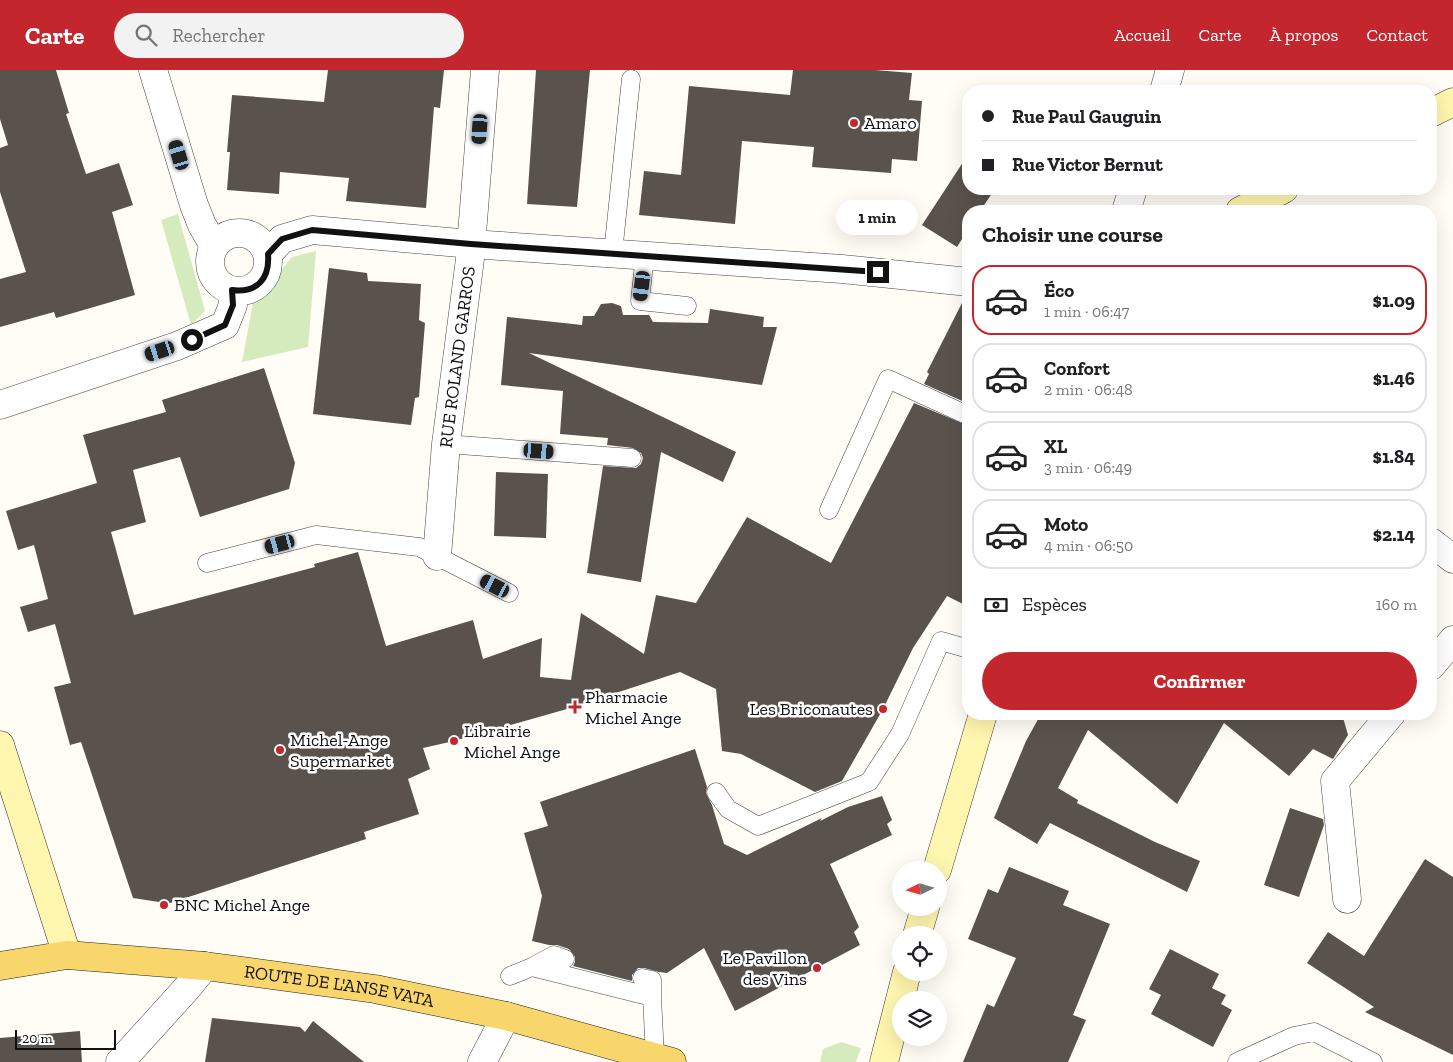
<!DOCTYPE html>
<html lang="fr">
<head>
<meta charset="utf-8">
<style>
	body { margin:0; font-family:"Zilla Slab",serif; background:#f2f2f2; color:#202124; height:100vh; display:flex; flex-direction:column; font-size:19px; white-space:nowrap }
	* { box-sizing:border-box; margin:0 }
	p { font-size:16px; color:#757577 }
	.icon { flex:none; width:28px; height:28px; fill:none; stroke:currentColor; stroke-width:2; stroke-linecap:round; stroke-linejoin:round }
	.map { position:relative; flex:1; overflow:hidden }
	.panel { position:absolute; left:962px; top:135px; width:475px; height:515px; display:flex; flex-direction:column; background:#fff; border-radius:20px; box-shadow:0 5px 20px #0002 }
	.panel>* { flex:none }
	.top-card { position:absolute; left:962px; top:15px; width:475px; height:110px; border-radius:20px; box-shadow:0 5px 20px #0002; display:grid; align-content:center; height:110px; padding:0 20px; background:#fff }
	.needle { width:32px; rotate:265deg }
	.controls { position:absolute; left:892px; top:791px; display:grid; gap:10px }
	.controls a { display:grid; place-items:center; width:55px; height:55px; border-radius:50%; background:#fff; box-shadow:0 5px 20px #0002; font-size:25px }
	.scale { position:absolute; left:15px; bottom:12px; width:101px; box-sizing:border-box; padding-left:5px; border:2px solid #111; border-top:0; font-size:14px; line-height:18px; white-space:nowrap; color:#111; -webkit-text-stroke:4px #fff; paint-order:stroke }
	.end { position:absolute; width:22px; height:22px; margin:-11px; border:6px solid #111; background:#fff; box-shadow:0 0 0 2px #fff }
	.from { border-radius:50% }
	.bubble { position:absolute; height:35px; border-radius:18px; background:#fff; box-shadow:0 5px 20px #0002; font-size:16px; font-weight:800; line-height:35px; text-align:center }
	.car { position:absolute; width:15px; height:30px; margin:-15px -8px; border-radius:6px; box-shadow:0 0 4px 1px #0007; background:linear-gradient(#222 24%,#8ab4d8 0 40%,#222 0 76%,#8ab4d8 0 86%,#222 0) }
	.top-card b { display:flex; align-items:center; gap:18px; height:48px; font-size:19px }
	.top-card b+b { border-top:1px solid #e0e0e0 }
	.top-card i { width:12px; height:12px; background:#202124 }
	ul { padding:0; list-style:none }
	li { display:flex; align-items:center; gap:15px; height:70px; margin:0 10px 8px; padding:0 10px; border:2px solid #e0e0e0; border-radius:20px }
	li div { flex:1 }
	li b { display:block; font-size:19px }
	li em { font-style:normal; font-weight:800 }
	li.selected { border-color:#c4262e }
	li>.icon { width:45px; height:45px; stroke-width:1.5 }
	h2 { padding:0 20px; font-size:22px; line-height:60px }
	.pay { display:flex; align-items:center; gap:12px; height:55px; padding:0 20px; font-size:19px }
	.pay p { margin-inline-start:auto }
	.primary-button { display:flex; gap:10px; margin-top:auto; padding:10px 20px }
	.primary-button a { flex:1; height:58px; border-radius:30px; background:#c4262e; color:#fff; font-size:20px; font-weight:800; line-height:58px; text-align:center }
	header { display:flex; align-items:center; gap:30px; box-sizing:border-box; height:70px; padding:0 25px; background:#c4262e; color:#fff }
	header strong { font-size:24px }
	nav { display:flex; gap:28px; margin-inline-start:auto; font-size:18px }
	.search { width:350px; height:45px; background:#f2f2f2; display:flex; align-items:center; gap:12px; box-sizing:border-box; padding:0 18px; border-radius:28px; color:#757577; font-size:19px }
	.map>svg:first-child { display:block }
	.green { fill:#d5ebbd }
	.building { fill:#5a524d }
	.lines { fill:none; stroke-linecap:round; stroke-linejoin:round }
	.lane-casing { stroke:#444; stroke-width:19 }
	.street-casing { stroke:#444; stroke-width:29 }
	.secondary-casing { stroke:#333; stroke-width:29 }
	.primary-casing { stroke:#222; stroke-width:29 }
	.lane { stroke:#fff; stroke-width:18 }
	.street { stroke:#fff; stroke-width:28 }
	.secondary { stroke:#fff6b0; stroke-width:28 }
	.primary { stroke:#f9d66b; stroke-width:28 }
	.route { stroke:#111; stroke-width:6 }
	.poi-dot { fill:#c4262e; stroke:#fff; stroke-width:2 }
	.labels { text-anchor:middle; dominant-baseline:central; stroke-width:5; stroke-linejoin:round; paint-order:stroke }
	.poi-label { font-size:18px; fill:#111; stroke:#fff; text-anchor:start }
	.street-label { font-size:18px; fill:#111; stroke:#fff }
</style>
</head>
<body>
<header>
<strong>Carte</strong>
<div class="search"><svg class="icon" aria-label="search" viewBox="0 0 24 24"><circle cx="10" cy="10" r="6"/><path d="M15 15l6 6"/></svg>Rechercher</div>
<nav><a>Accueil</a><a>Carte</a><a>À propos</a><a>Contact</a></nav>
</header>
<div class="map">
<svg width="1453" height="992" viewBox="0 0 1453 992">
	<rect width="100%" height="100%" fill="#fffdf5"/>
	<path class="green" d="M178,144L205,241L191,255L161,150Z
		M316,181L308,277L242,292L253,233L292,187Z
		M841,972L861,978L856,992H820L823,979Z"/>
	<path class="building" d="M0,0H56L69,43L66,44L86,104L119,93L133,135L112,142L135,225L56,248L54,242L0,257V209L26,202L0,122V78L8,75L0,49Z
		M328,0H444L440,38L434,37L426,138L346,131L349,108L280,102L279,124L227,120L230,82H227L232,25L324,32Z
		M536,0H590L577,137L527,134Z
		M793,0H875L912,3L909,30L922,31L917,91L892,89L891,103L812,97L814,77L742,71L735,154L639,145L644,101L681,105L689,16L790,25Z
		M969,83V119H995L980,141H969V158L957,177L922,155Z
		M329,198L367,203L368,211L421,214L419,250L425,253L419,327L415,328L411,355L313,344Z
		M965,227H969V334L924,314L929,304L927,302Z
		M612,233L621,236L623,245H649L653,252L708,253L710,239L764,247L763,257H777L762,315L529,283L736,382L723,412L661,382L641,512L587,503L603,396L636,398L641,394L643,388L641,383L633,378L607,375L608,368L560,364L563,321L501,315L507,247L582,255L583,246H594L601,234Z
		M264,298L295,393L289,419L200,447L180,387L133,400L146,452L111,462L134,545L315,497L314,494L358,482L386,576L473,550L483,589L542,568L540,607L571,610L581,543L644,584L656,525L696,533L747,447L831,493L914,333L969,356V537L947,526L913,578L883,639L842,711L815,722L741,684L722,681L716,619L680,602L567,639L454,671L423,678L430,699L408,709L419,744L364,762L366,769L164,835L159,832L133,828L81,672L70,675L54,617L71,613L55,554L28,562L20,537L48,529L34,475L18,480L6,441L97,413L83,365L166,342L162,330Z
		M496,402L548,404L546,468L494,466Z
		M1041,644H1342L1348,665L1333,689L1313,679L1289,706L1224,653L1177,734L1088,660L1058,718L1078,730L1077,733L1155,772L1200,791L1187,822L1050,753L1037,774L994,748L1026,671Z
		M695,679L707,717L706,723L712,735L724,774L747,785L822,748L820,751L848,737L882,726L892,750L887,754L892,765L830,794L859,857L854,862L860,875L735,941L704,878L667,903L659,902L644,898H638L632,905V911L573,896L575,892V887L569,879L557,875H549L532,871L542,826L524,763L548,756L540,732Z
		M1290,738L1323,749L1324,755L1299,827L1264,815Z
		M1425,789L1453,807V985L1365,942L1374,937L1307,893L1328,862L1364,886Z
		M1009,797L1069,821L1063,835L1110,854L1073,945L1086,950L1068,992H963L987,934L994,937L1016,888L968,869L988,819L998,823Z
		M1170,879L1219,904L1212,918L1226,925L1221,934L1232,940L1213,977L1151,944L1161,925L1149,919Z
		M212,948L300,957L305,962L313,951L364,992H205Z
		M80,961L82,992H0V968Z"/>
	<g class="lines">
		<defs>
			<path id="lane" d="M613,183L631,9
				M645,185L640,231L687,236
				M446,374L632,388
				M829,440L888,309L969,346
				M207,493L316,465L419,477L509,523
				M716,722L728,739L758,756L869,712L900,664L941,571L969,579
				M532,897L554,885L565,889
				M510,906L532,897L652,927L655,986
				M642,908L652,910V927
				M1237,992L1294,966L1314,962L1373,992"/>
			<g id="street">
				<path d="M153,0L194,135L202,155L214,176"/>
				<path d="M1164,21L1170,0"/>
				<path d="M1126,141L1133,119"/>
				<circle cx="239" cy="192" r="29"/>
				<path d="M268,184L282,169L312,160L471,174L842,199L969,212"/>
				<path d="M0,335L177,276L225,255L233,235L232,221"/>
				<path d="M1431,472L1453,489"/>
				<path id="s1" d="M437,486L446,374L470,189L485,0"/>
				<path d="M1431,596L1453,570"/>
				<path d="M1347,829L1335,711L1391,644"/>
				<path d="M120,992L188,917L205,896"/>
				<path d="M482,992L506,946"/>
			</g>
			<path id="secondary" d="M1431,43L1453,32
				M1240,141L1284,119
				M0,675L67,885
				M937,800L983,644
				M917,865L925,838
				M884,992L907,902"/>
			<g id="primary">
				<path id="s2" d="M0,896L67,885L205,896L375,919L506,946L672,992"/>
			</g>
		</defs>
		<use href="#lane" class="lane-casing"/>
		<use href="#street" class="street-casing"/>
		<use href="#secondary" class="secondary-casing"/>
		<use href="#primary" class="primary-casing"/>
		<use href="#lane" class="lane"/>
		<use href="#street" class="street"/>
		<use href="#secondary" class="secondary"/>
		<use href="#primary" class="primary"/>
	</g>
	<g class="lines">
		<path class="route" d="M192,270L225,255L233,235L232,220C257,223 270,209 268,184L282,169L312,160L471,174L878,202"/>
	</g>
	<g class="poi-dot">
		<circle cx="854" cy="53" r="5"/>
		<path d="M572.5 629.5h5v5h5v5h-5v5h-5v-5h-5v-5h5z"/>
		<circle cx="883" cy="639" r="5"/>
		<circle cx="454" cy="671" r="5"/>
		<circle cx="280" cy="680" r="5"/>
		<circle cx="164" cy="835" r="5"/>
		<circle cx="817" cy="898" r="5"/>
	</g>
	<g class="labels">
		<g class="poi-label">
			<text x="864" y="53">Amaro</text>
			<text x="585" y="627">Pharmacie<tspan x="585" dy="21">Michel Ange</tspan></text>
			<text x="873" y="639" text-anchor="end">Les Briconautes</text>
			<text x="464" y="661">Librairie<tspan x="464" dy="21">Michel Ange</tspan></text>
			<text x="290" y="670">Michel-Ange<tspan x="290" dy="21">Supermarket</tspan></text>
			<text x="174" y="835">BNC Michel Ange</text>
			<text x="807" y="888" text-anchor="end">Le Pavillon<tspan x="807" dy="21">des Vins</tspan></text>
		</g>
		<g class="street-label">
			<text stroke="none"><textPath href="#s1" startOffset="200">RUE ROLAND GARROS</textPath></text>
			<text stroke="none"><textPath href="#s2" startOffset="342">ROUTE DE L'ANSE VATA</textPath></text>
		</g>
	</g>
</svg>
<div class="controls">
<a><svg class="needle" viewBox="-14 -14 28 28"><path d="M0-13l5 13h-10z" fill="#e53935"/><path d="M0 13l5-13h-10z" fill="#757577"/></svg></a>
<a><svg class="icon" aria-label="locate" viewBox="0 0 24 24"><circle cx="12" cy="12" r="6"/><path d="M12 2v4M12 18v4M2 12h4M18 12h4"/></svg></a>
<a><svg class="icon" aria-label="layers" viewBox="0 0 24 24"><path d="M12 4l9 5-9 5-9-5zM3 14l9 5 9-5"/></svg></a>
</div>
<div class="scale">20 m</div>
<i class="end from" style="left:192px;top:270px"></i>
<i class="end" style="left:878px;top:202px"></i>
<div class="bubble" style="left:836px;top:130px;width:82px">1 min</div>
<i class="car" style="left:480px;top:59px;rotate:184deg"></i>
<i class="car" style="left:179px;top:85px;rotate:343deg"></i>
<i class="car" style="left:642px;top:216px;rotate:187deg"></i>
<i class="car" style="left:160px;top:281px;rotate:252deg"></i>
<i class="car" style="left:539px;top:381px;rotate:94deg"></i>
<i class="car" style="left:280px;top:474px;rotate:255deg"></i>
<i class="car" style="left:495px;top:516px;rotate:297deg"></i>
<div class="top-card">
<b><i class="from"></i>Rue Paul Gauguin</b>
<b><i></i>Rue Victor Bernut</b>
</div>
<section class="panel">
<h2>Choisir une course</h2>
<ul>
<li class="selected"><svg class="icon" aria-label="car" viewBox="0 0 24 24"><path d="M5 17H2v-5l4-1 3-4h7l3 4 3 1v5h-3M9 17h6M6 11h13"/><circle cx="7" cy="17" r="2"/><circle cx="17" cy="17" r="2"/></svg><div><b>Éco</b><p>1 min · 06:47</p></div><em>$1.09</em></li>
<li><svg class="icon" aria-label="car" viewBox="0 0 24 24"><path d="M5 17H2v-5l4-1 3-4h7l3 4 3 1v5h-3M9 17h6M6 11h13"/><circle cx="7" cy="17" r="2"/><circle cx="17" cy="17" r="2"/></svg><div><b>Confort</b><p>2 min · 06:48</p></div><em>$1.46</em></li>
<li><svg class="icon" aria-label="car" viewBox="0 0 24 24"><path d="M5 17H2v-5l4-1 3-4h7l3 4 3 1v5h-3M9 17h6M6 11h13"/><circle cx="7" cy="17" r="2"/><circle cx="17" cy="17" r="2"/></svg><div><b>XL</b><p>3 min · 06:49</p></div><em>$1.84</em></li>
<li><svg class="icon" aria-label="car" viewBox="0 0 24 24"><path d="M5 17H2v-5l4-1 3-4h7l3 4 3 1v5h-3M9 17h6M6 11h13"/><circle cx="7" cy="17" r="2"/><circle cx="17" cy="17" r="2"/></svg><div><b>Moto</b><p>4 min · 06:50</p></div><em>$2.14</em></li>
</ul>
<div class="pay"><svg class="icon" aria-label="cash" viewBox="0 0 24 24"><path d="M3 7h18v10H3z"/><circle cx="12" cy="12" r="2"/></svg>Espèces<p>160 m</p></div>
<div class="primary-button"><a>Confirmer</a></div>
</section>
</div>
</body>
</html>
